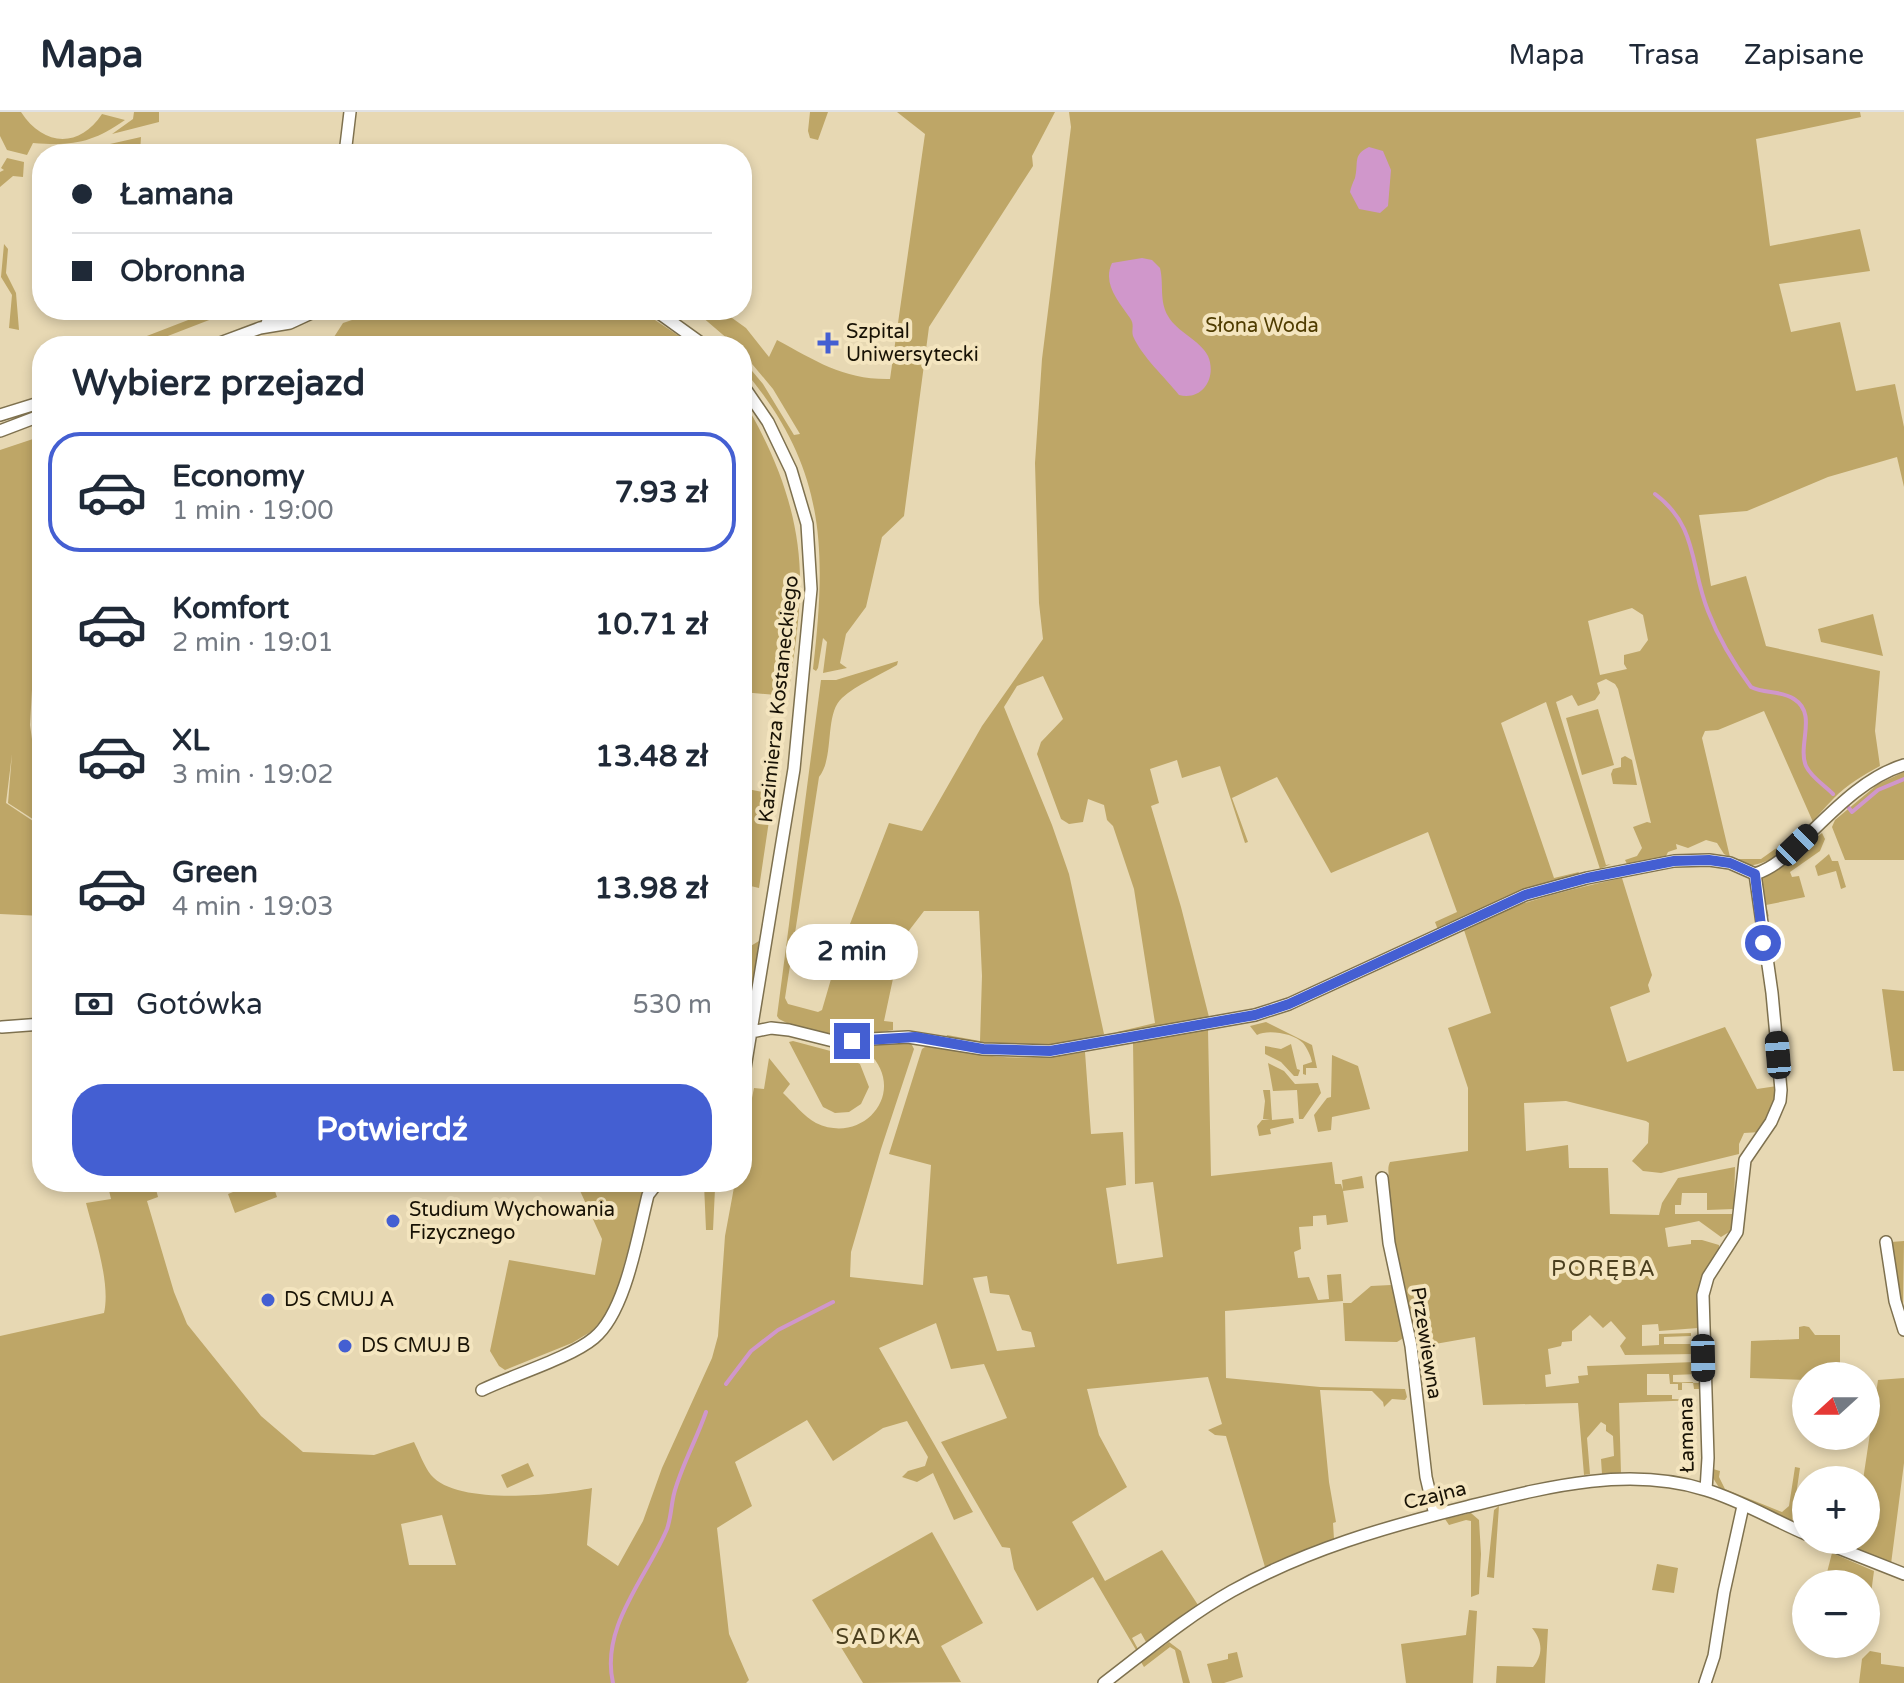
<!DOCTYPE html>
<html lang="pl">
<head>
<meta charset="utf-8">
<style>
	body { margin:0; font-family:"Varela Round",sans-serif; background:#f2f2f3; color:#1f2937; height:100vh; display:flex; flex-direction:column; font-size:30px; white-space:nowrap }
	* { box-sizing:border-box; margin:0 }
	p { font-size:26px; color:#747a83 }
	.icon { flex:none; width:44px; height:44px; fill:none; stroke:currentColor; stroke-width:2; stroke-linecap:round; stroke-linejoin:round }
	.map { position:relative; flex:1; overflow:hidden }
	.side { position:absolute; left:32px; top:224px; width:720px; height:856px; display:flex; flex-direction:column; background:#fff; border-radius:32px; box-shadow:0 4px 12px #0003 }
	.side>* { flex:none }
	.top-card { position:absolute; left:32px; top:32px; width:720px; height:176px; border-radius:32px; box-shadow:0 4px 12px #0003; display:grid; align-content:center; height:176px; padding:0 40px; background:#fff }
	.needle { width:52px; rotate:249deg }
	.buttons { position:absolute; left:1792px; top:1250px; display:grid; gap:16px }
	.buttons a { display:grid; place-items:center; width:88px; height:88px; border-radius:50%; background:#fff; box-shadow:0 4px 12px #0003; font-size:40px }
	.end { position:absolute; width:36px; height:36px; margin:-18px; border:10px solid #445fd2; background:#fff; box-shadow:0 0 0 4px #fff }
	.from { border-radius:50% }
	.bubble { position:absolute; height:56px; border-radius:28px; background:#fff; box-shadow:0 4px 12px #0003; font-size:26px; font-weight:700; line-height:56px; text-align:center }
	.car { position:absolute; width:24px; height:48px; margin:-24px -12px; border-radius:10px; box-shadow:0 0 6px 2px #0007; background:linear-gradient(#222 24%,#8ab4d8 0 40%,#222 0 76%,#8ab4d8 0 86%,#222 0) }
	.top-card b { display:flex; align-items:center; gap:28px; height:76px; font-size:30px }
	.top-card b+b { border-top:2px solid #e0e1e3 }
	.top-card i { width:20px; height:20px; background:#1f2937 }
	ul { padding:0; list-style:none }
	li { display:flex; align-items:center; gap:24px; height:120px; margin:0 16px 12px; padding:0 24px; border:4px solid transparent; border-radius:32px }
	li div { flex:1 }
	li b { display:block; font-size:30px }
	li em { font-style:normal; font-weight:700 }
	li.current { border-color:#445fd2 }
	li>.icon { width:72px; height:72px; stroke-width:1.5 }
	h2 { padding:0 40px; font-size:36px; line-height:96px }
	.pay { display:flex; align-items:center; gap:20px; height:88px; padding:0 40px; font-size:30px }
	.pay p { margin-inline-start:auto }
	.primary-button { display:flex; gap:16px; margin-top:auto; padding:16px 40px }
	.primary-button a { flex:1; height:92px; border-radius:32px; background:#445fd2; color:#fff; font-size:32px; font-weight:700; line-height:92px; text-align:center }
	header { display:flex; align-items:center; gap:48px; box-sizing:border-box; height:112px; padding:0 40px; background:#fff; border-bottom:2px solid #e0e1e3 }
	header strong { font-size:38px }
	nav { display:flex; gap:44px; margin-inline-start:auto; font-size:28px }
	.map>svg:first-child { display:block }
	.green { fill:#bea667; fill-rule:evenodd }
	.water { fill:#d097cb }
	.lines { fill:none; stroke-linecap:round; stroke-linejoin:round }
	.stream { stroke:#d097cb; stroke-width:4 }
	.street-casing { stroke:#7e714f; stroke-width:14 }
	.street { stroke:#fff; stroke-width:11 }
	.route { stroke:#445fd2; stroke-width:10 }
	.poi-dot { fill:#445fd2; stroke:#f4e5bf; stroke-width:3 }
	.labels { text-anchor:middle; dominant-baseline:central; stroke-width:8; stroke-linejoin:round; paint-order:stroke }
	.park-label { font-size:20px; fill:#4f3c00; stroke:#f4e5bf }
	.poi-label { font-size:20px; fill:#181205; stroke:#f4e5bf; text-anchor:start }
	.street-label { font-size:20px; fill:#181205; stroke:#f4e5bf }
	.neighbourhood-label { font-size:22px; letter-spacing:2px; fill:#4c401f; stroke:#f4e5bf }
</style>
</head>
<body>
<header>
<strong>Mapa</strong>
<nav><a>Mapa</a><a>Trasa</a><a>Zapisane</a></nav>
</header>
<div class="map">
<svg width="1904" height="1571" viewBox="0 0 1904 1571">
	<rect width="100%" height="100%" fill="#e7d8b3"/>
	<path class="green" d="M0,0H21C43,34 79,37 102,2L125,8C92,31 73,34 33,31L27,43L7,38L0,24Z
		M134,0H159V10L112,22L133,7Z
		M810,0H828L818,28L810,26L808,19Z
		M897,0H1055L1032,44L1033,54L929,215L904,404L882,425L866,495L846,522L840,551L847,556L823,561L827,530L823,526L818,556L816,559L813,557C827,435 826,354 742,256V247L763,272L794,323L800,322L773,277L742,240V234H736L694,198H721L746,216L769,245L777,228C816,249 844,268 890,267L925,22Z
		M1069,0H1860L1861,5L1756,27L1770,134L1860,117L1870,159L1779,172L1791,220L1840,210L1856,279L1895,272L1904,315V375L1897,345L1828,365L1747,399L1699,403L1711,474L1746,464L1766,534L1880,559L1875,619L1880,654C1863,663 1847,673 1834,686C1807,713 1789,748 1748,754L1738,747H1761L1813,710L1764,599L1718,618L1705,619L1702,626L1730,745L1724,742L1717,731L1706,728L1688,736L1676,732L1677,737L1668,740L1665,746L1627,752L1625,748L1637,744L1642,736L1633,715L1647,710L1651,711L1618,577L1615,572L1606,567L1597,571L1600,581L1595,588L1578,594L1572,583L1556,590L1606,753L1611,752L1600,757L1546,590L1501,611L1554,766L1579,760L1576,766L1518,780L1438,818L1435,810L1457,800L1428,720L1331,761L1277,665L1232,686L1248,730L1245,731L1220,654L1182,666L1177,648L1150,657L1159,691L1151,694L1181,795L1209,905L1120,922L1117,920L1155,911L1134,777L1113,714L1107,708L1104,693L1088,687L1083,710L1069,712L1061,707L1037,642L1041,630L1063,607L1043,564L1017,574L1004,595L1052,713L1069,762L1104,922L1097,925C1049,934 994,942 946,925L947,923L980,929L982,864L979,799H924L901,829L884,909L893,910V918C855,926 813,926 779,907L777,904L821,568H836L898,549L897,553C880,563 856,573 842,586C824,602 835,645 819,665L785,886L788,892L818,900L822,898L838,843L889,711L922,719L982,614L1043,527L1039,491L1035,351L1042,247L1071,15ZM1632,496L1643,503L1648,528L1640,539L1624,543V552L1627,557L1600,563L1588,509Z
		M141,25L140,42H70V41Z
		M7,46L24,50L23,65L13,64L0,75V60L4,58L1,56Z
		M4,132L8,137L6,161L16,181L19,218L9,216L12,183L1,165Z
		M214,198H235L142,234H121Z
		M362,198H640L694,234H302L334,225L343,211L355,207Z
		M742,286C778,346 802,408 800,479C799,514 793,549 788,584L742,580Z
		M42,324V544L34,542L30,613L39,677L42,683V713L8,691L12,642L6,691L42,715V804L0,802V338Z
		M1873,502L1883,544L1821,530L1818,517Z
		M1598,597L1614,653L1582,663L1566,606Z
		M1625,644L1632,648L1637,673L1613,672L1611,662L1613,657L1621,655V646Z
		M1904,660V748H1845L1832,715L1835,708L1878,672Z
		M742,676L773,682L759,776L742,772Z
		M1822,721L1825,727L1820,739L1790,760L1792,765L1799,764L1805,785L1766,793L1769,805L1765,800L1759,764L1788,747Z
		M1829,742L1832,749H1838L1846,775L1841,777L1836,759L1818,764L1815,754Z
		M1622,766L1652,863L1648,873L1650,880L1610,895L1627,950L1725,915L1757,977L1777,974L1773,994L1766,1005L1767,1010L1761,1020L1744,1021L1739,1032V1042L1661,1061L1643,1059L1632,1049L1648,1031L1649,1011L1646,1009L1566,989L1524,991L1526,1039L1568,1033L1569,1056H1608L1610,1102L1659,1103L1662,1091L1678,1066L1735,1055L1734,1097L1707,1098V1081H1682L1681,1093H1675V1102H1734V1117L1721,1125L1699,1109L1665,1116L1668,1135L1691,1132V1128H1702L1719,1133V1137C1705,1162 1700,1188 1698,1216L1659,1219L1658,1212L1642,1213V1234L1659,1233V1222L1691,1221V1224L1664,1225V1232H1691L1696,1236V1242L1625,1243L1620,1234L1626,1226L1611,1209L1603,1216L1590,1203L1572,1219V1229L1562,1230L1561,1234L1548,1237L1551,1262L1545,1263L1546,1275L1579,1271L1578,1264L1588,1263L1587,1254L1695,1250V1256H1698V1262L1673,1263V1270L1699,1271V1277H1694L1693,1270L1682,1271V1278H1678V1272H1670L1669,1262H1647V1283H1672V1287L1699,1288L1619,1291L1621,1362H1602L1601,1347L1614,1344L1613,1324L1606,1319V1313L1601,1310L1587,1326L1590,1362L1584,1363L1578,1291L1483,1293L1475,1225L1435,1232L1414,1227C1403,1176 1384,1120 1389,1068C1389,1061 1387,1056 1390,1050L1468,1039V976L1448,916L1491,901L1463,815C1514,791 1567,778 1622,766Z
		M759,829L746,915L742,916V883L749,835Z
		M1882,877L1904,879V959H1893Z
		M1266,910L1312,933L1317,956H1306V963L1303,962V953L1312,950C1311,944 1307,936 1303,931C1294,921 1267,917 1257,923L1250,914Z
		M1208,918L1211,1064L1332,1050L1335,1072H1341L1343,1078L1342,1068L1362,1064L1364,1076L1343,1079L1348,1110L1327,1113L1326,1103L1313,1104V1114L1299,1115L1301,1137L1294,1140L1298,1166L1309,1165L1318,1188L1329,1187L1327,1163L1341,1162L1343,1189L1225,1199L1226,1266L1320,1275L1405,1277L1407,1285L1405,1288L1392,1287L1384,1295L1383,1290L1372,1279L1320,1278L1329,1370L1336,1410L1333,1411L1334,1427L1265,1455L1226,1324L1215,1323L1208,1318L1222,1312L1208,1265L1087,1277L1099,1323L1127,1375L1072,1410L1105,1469L1162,1438L1198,1493L1146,1530L1141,1521L1132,1526L1138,1537L1136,1538L1093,1465L1037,1499L1014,1457L1010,1436L1002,1435L941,1330L1007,1306L984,1252L951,1257L936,1211L879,1236L973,1400L954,1408L933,1361L917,1370L902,1365L908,1359L925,1354L928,1345L907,1309L883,1316L833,1349L807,1308L735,1350L752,1394L717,1416L729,1522L749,1568L746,1571H0V1224L104,1201C111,1171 94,1122 86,1091L111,1087L107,1070H154L158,1085L147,1089L174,1180L187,1212L261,1304L303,1340L374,1343L414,1330C419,1340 424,1354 431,1363C457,1394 556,1383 592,1376L587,1433L618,1454L643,1409L662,1356L712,1246L718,1224L725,1124L735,1070H742V1036L754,976L764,977L769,946L790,972L783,981C793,990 804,1005 816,1011C864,1034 909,979 868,940L870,933L911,931L914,937L881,1037L851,1140L850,1165L923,1173L931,1053L889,1042L922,937L928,933C985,946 1027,950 1085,940L1091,1022L1123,1020L1126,1073L1106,1076L1117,1152L1163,1145L1153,1070L1135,1072L1133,930ZM987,1164L990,1181L1009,1183L1022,1218L1031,1220L1035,1235L997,1239L973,1166ZM442,1403L456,1453H409L401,1412Z
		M793,929L838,941L860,952L869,975L861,992L849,1000L835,1001L823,995L789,930Z
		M1291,932L1297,957L1300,958L1298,964H1294L1281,950L1265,942V934L1281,937Z
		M1332,943L1358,954L1370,997L1332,1005L1331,1018L1318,1020L1314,1003L1327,986L1331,985Z
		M1268,951L1284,959L1295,972L1318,971L1321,981L1303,1007H1299L1297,978L1273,979Z
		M1263,978H1270L1272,1008L1293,1006L1294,1011L1270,1017L1271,1022L1259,1024L1257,1014L1262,1008H1270L1263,1007L1265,989Z
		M258,1070H272L277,1085L235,1101L228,1082Z
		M576,1070H653L644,1081L617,1178L604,1205L592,1219L572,1231L505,1258L499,1254L490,1239L509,1148L595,1163L602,1127Z
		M690,1070H709L715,1077L713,1118H706L704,1072Z
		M1904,1129L1903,1193L1904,1204L1891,1130Z
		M1391,1173L1395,1176L1405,1225L1397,1230L1345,1229L1343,1191H1351L1371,1174Z
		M1804,1214L1809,1215L1815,1223H1840V1264H1806V1268L1750,1266L1751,1229L1799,1227V1215Z
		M1904,1266V1351L1891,1452L1854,1437L1855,1428H1866V1368H1863L1878,1268Z
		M528,1351L534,1364L507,1376L501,1363Z
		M1795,1355L1800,1356L1792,1410L1720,1377L1713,1366V1357L1720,1359L1719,1365L1725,1377L1782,1400L1789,1394Z
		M1499,1394L1494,1466L1487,1465L1494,1398Z
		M1471,1401L1479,1408L1481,1442L1479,1482L1471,1485V1409L1466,1408L1449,1413L1445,1407Z
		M932,1420L983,1511L941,1534L961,1570L863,1571L812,1488Z
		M1832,1441L1874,1459L1866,1519V1472H1824Z
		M1657,1452L1678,1456L1674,1481L1652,1478Z
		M1469,1498L1477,1499L1473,1571H1406L1401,1532L1466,1523Z
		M1532,1516L1548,1517L1545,1571H1496L1497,1554L1533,1555C1544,1542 1542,1528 1532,1516Z
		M1169,1530L1181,1539L1190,1571H1183L1175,1538L1170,1535L1144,1555L1141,1550Z
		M1870,1539L1881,1541V1552L1904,1555V1571H1859L1862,1547Z
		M1237,1540L1243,1565L1224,1571H1212L1207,1552L1228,1547V1542Z"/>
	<path class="water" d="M1369,35L1383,39L1391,58L1388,94L1380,101L1359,97L1350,80C1351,75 1353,70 1355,66C1359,51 1352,43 1369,35Z
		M1142,146L1152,148L1160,156C1164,172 1159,189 1168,204C1177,220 1200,228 1208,244C1217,265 1203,289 1179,283C1165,265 1142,245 1133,224C1131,218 1135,213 1130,206C1119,190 1102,172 1112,151Z"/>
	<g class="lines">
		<path class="stream" d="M1655,382C1698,414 1690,454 1708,499C1718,525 1734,552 1751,575C1764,582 1781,578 1794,587C1818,602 1797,633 1806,654C1811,665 1824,673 1833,682
			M1849,696L1852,700L1878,678L1904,667
			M726,1272L751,1239L778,1218L833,1190
			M613,1571C600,1515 647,1465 667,1417C672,1403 671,1388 676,1375C684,1349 697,1326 706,1300"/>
		<defs>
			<path id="street" d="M345,42L350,0
				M655,198L705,234
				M267,211L289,198
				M212,234L260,216L290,211L318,198
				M742,272L768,310L791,358L807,412L811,477L794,657L742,974
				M0,303L42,290
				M0,319L42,303
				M2,915L42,912
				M742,922L771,916L789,918L833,929L908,925L983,937L1050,939L1255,903L1289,892L1525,783L1587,766L1674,749L1709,748L1730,751L1755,762C1774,756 1791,740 1805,726C1834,698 1865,665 1904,653
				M1382,1066L1389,1131L1411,1234L1426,1365L1435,1403
				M1886,1130L1895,1189L1904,1218
				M482,1278C513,1263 570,1246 594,1226C626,1200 638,1122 648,1083L658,1070
				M1706,1378L1708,1346L1703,1183L1708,1165L1737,1120L1745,1048L1771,1010L1780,989L1781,978L1772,881L1755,762
				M1818,1428L1904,1462
				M1104,1571C1146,1539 1186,1505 1232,1479C1306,1438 1385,1415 1466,1395C1543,1376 1627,1353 1706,1378C1740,1388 1773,1408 1806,1422
				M1705,1571L1714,1544L1724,1480L1743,1394"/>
		</defs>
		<use href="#street" class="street-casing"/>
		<use href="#street" class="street"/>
	</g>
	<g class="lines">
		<path class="route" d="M852,929L915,925L983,937L1050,939L1255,903L1289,892L1525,783L1587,766L1674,749L1709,748L1730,751L1755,762L1763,831"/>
	</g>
	<g class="poi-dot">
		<path d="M824 219h8v8h8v8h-8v8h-8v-8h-8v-8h8z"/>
		<circle cx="393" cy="1109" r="8"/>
		<circle cx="268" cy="1188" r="8"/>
		<circle cx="345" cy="1234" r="8"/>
	</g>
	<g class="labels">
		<g class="park-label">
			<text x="1262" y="214">Słona Woda</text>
		</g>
		<g class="poi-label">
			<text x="846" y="220">Szpital<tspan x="846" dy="23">Uniwersytecki</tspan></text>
			<text x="409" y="1098">Studium Wychowania<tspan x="409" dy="23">Fizycznego</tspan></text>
			<text x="284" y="1188">DS CMUJ A</text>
			<text x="361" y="1234">DS CMUJ B</text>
		</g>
		<g class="street-label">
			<text transform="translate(779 587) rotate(-84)">Kazimierza Kostaneckiego</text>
			<text transform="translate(1426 1231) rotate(81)">Przewiewna</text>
			<text transform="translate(1687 1323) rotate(-91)">Łamana</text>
			<text transform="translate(1435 1384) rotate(-14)">Czajna</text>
		</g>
		<g class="neighbourhood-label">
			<text x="1604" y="1157">PORĘBA</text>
			<text x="879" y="1525">SADKA</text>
		</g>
	</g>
</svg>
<div class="buttons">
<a><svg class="needle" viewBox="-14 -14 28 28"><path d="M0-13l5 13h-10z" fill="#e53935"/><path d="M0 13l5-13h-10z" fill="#747a83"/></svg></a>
<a>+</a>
<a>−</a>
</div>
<i class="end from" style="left:1763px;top:831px"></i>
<i class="end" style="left:852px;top:929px"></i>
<div class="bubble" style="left:786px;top:812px;width:132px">2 min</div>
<i class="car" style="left:1797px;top:733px;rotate:46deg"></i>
<i class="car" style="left:1778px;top:943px;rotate:355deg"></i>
<i class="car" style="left:1703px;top:1246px;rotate:179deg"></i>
<div class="top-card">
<b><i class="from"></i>Łamana</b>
<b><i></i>Obronna</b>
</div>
<section class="side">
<h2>Wybierz przejazd</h2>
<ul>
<li class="current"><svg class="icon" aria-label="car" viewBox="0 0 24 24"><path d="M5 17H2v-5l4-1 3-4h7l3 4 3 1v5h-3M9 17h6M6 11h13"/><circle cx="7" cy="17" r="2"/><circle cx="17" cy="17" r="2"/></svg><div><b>Economy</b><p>1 min · 19:00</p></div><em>7.93 zł</em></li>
<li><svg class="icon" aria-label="car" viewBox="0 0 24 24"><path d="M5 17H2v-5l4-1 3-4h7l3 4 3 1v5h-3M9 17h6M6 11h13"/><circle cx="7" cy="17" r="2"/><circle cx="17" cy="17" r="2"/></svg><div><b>Komfort</b><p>2 min · 19:01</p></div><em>10.71 zł</em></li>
<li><svg class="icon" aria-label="car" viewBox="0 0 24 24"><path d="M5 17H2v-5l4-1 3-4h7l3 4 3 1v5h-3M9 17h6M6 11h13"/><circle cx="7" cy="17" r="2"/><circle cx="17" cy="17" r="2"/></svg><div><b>XL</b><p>3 min · 19:02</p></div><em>13.48 zł</em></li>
<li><svg class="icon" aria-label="car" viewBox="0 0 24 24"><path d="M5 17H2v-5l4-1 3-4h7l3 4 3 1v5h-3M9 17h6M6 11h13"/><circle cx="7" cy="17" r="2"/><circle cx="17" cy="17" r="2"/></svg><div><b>Green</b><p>4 min · 19:03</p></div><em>13.98 zł</em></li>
</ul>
<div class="pay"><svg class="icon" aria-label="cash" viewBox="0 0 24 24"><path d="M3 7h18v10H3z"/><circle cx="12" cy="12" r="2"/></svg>Gotówka<p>530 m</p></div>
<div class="primary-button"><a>Potwierdź</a></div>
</section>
</div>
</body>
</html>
